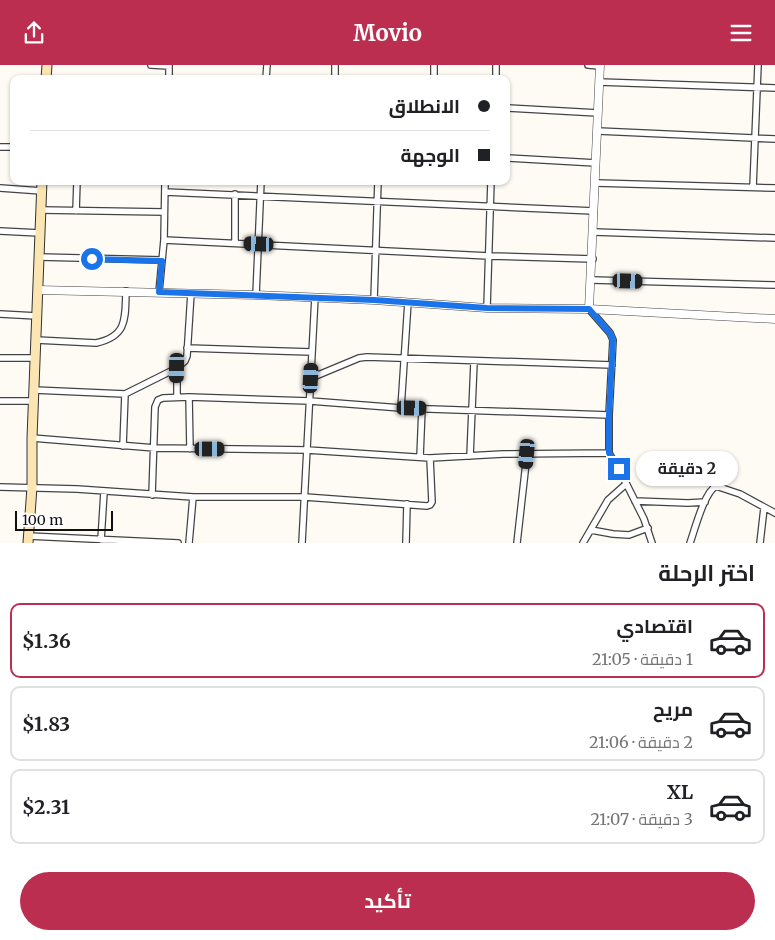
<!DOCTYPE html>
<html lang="ar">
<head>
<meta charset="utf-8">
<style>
	body { margin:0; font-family:Merriweather,Cairo,serif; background:#f2f2f2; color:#202124; direction:rtl; height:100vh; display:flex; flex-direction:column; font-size:19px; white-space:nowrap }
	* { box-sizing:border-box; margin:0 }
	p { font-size:16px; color:#757577 }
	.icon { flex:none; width:28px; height:28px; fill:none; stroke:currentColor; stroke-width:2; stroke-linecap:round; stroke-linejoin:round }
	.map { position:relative; height:478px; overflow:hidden; direction:ltr }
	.panel { display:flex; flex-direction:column; background:#fff; flex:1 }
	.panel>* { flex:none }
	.guide { position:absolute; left:10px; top:10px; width:500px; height:110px; border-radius:10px; box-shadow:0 1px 4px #0004; direction:rtl; display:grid; align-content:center; height:110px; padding:0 20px; background:#fff }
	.scale { position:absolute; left:15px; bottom:12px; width:98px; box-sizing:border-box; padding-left:5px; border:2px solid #101010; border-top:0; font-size:14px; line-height:18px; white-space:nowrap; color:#101010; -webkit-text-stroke:4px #fff; paint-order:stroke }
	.end { position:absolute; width:22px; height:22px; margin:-11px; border:6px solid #1a73e8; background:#fff; box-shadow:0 0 0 2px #fff }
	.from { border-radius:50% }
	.bubble { position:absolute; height:35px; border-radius:18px; background:#fff; box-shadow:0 1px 4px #0004; font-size:16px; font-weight:700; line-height:35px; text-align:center; direction:rtl }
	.car { position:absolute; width:15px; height:30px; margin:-15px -8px; border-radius:6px; box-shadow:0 0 4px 1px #0007; background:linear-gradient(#222 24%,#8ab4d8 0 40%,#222 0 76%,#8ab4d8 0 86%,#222 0) }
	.guide b { display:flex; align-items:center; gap:18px; height:48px; font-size:19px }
	.guide b+b { border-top:1px solid #e0e0e0 }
	.guide i { width:12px; height:12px; background:#202124 }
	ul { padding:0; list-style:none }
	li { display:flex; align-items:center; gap:15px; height:75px; margin:0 10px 8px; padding:0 10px; border:2px solid #e0e0e0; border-radius:10px }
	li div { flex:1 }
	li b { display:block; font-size:19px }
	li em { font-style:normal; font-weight:700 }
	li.on { border-color:#bb2e4f }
	li>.icon { width:45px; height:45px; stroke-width:1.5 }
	h2 { padding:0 20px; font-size:22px; line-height:60px }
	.button { display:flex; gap:10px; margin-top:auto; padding:10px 20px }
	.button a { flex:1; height:58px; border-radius:30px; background:#bb2e4f; color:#fff; font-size:20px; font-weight:700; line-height:58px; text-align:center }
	header { display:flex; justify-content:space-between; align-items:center; height:65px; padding:0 20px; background:#bb2e4f; color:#fff; font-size:22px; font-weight:700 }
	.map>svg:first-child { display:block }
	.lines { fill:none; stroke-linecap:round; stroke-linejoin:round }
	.minor-casing { stroke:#434343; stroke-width:8 }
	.tertiary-casing { stroke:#434343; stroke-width:9 }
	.secondary-casing { stroke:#323232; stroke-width:11 }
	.minor { stroke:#fff; stroke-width:5.5 }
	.tertiary { stroke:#fff; stroke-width:8 }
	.secondary { stroke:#fbe5b3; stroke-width:9 }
	.route { stroke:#1a73e8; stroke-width:6 }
</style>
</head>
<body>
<header><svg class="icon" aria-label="menu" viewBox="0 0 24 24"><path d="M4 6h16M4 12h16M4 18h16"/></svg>Movio<svg class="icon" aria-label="share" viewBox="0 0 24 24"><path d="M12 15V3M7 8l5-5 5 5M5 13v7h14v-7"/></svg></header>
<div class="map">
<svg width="775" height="478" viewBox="0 0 775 478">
	<rect width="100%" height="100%" fill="#fefbf5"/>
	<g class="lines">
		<defs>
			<path id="minor" d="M151,0L169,1
				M588,0L600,1
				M169,14V0
				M266,14L267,0
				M335,14V0
				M434,14V0
				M496,14V0
				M599,17L775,23
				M506,43L598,48
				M598,66L775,74
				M0,82H14
				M506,93L596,98
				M596,118L775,123
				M753,122L758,0
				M0,123L42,126
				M165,127L594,146
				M41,145L164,147
				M76,146L77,116
				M0,166L40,168
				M594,167L775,173
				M164,175L489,191L593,194
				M235,178V129
				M39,192L162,195
				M592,215L775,220
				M159,227L164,175L165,116
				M256,230L261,116
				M374,235L378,116
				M487,243L491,116
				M589,244L610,268L613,275L609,350V388L623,412L644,454L652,478
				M0,249L37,251
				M36,275L96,278C128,271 125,253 126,226
				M187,283L312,287
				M0,293H35
				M311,313L359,293L367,292L612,300
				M34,325L125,329L177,303L185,296L187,291L191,228
				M177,332V303
				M189,332L190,384
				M0,336H33
				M401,343L408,237
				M32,373L155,383L307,385L430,393L503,389L609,388
				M123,381L125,329
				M470,391L474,297
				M420,392L422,343
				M0,422L77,424L193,432H305L427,441L430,440L432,437L430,393
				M152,430L155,342L158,335L163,333L189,332L310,336L401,343L609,350
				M635,436L688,438L705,437
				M591,465L613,469L629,470L648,463
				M28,471L178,478
				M101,475L104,427
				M189,478L193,432
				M302,478L315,232
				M406,478L407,439
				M517,478L527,389
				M583,478L608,435L626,419
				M690,478C695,464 704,428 716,421L740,429L775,448
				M760,478L764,443"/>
			<path id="tertiary" d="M38,225L256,230L374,235L487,243L589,244L775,254
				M589,244L600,0"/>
			<path id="secondary" d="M46,14L47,0
				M28,478L32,422V373L42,116"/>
		</defs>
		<use href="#minor" class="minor-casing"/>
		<use href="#tertiary" class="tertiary-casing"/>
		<use href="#secondary" class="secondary-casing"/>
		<use href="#minor" class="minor"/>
		<use href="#tertiary" class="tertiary"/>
		<use href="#secondary" class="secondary"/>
	</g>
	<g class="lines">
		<path class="route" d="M92,194L162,196L159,227L374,235L487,243L589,244L610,268L613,275L609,350V388L619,404"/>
	</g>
</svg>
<div class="scale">100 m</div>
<i class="end from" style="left:92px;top:194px"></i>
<i class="end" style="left:619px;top:404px"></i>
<div class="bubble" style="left:636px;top:386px;width:102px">2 دقيقة</div>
<i class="car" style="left:259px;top:179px;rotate:272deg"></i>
<i class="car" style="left:628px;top:216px;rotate:92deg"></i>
<i class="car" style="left:177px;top:303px;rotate:181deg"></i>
<i class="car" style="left:311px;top:313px;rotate:3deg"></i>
<i class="car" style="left:412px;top:343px;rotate:91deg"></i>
<i class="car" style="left:210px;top:384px;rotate:90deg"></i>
<i class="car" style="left:527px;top:389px;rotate:185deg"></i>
<div class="guide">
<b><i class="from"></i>الانطلاق</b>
<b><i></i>الوجهة</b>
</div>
</div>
<section class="panel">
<h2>اختر الرحلة</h2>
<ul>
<li class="on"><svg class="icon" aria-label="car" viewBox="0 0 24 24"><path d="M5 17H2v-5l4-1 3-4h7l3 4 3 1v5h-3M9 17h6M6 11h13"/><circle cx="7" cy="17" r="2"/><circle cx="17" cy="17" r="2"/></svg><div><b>اقتصادي</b><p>1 دقيقة · 21:05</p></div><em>$1.36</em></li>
<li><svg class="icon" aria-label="car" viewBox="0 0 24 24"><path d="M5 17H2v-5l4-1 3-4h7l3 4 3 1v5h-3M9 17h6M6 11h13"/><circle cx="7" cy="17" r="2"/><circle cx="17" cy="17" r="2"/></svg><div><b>مريح</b><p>2 دقيقة · 21:06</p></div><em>$1.83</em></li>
<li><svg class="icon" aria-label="car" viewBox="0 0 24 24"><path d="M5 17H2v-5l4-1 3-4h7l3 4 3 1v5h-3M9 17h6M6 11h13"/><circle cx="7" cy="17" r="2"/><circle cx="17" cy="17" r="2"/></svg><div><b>XL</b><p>3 دقيقة · 21:07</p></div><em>$2.31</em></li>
</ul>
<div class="button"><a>تأكيد</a></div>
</section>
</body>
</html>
